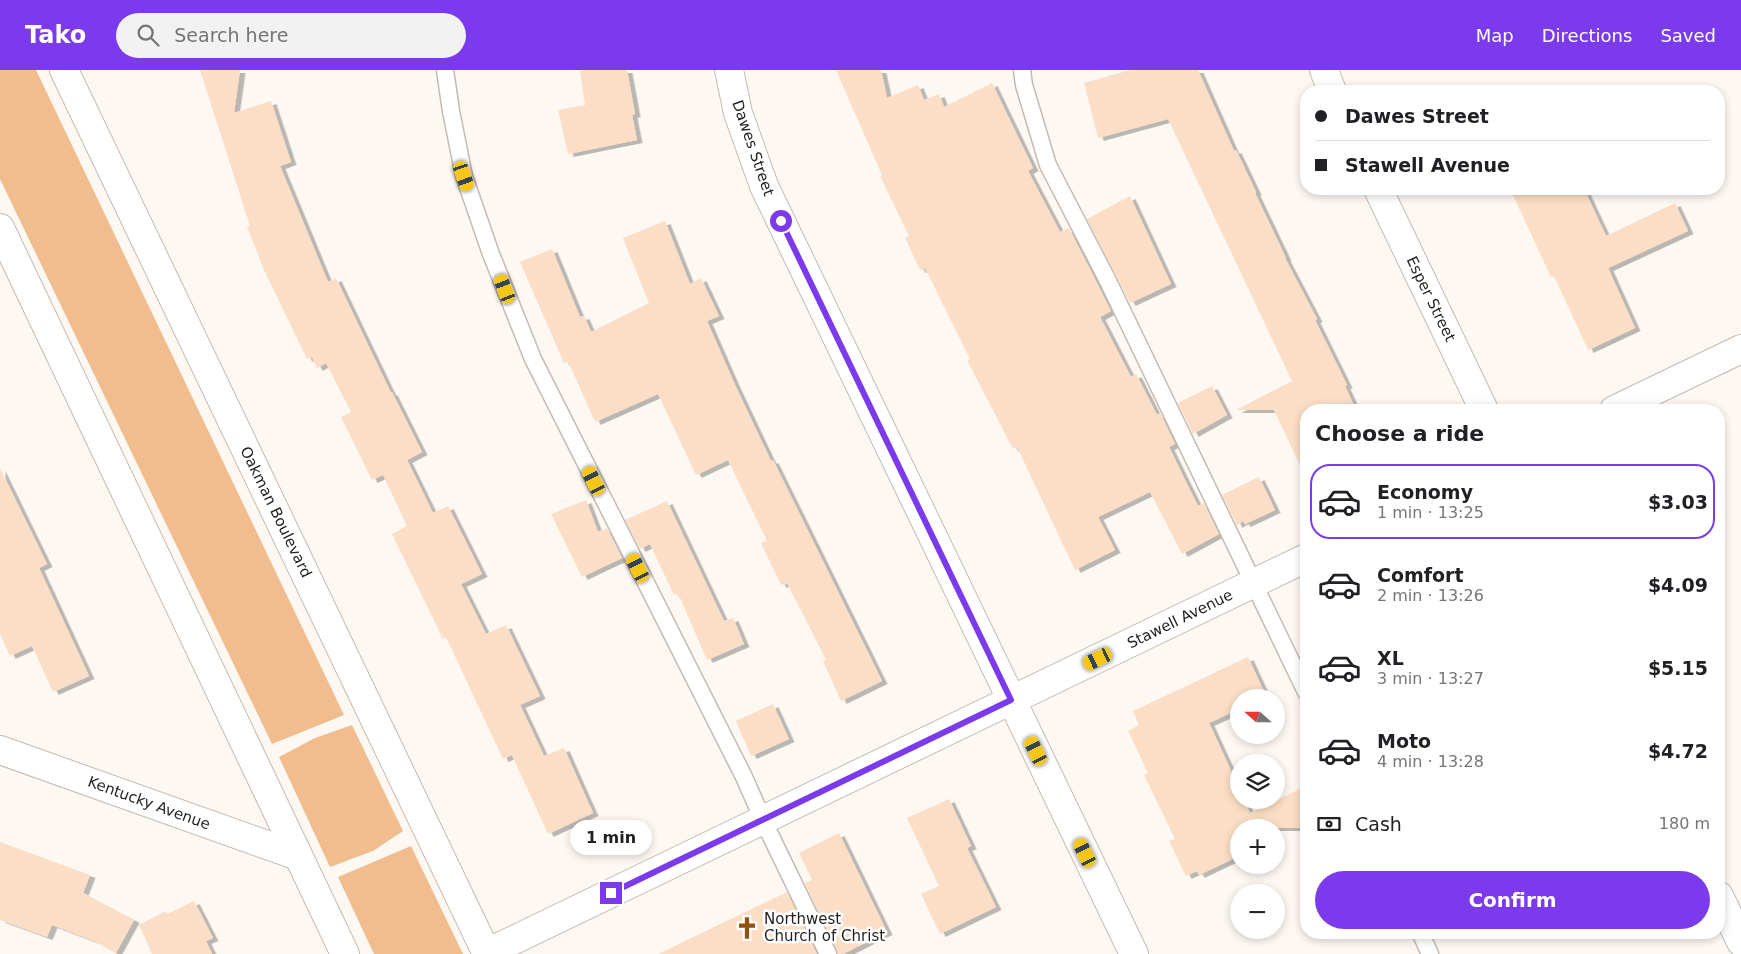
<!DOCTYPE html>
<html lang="en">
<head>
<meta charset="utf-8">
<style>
	body { margin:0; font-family:"DejaVu Sans",sans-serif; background:#f2f2f2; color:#202124; height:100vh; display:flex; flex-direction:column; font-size:19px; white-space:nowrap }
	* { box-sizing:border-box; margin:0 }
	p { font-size:16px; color:#757577 }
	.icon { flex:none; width:28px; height:28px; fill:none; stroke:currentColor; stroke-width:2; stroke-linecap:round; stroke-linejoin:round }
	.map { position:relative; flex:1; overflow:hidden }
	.drawer { position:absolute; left:1300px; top:334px; width:425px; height:535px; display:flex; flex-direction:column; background:#fff; border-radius:20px; box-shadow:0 2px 8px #0003 }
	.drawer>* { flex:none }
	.guide { position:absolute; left:1300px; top:15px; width:425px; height:110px; border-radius:20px; box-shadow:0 2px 8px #0003; display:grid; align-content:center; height:110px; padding:0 15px; background:#fff }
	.needle { width:32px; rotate:291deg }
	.tools { position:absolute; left:1230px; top:619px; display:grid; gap:10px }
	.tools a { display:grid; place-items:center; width:55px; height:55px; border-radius:50%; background:#fff; box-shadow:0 2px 8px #0003; font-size:25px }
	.end { position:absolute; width:22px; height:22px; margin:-11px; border:6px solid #7c3aed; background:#fff; box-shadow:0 0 0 2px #fff }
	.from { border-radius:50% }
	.bubble { position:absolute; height:35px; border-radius:18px; background:#fff; box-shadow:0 2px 8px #0003; font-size:16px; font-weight:600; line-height:35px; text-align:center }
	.car { position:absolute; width:15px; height:30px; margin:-15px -8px; border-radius:6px; box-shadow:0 0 4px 1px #0007; background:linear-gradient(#f5c518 24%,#345 0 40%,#f5c518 0 76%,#345 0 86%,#f5c518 0) }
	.guide b { display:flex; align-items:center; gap:18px; height:48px; font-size:19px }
	.guide b+b { border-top:1px solid #e0e0e0 }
	.guide i { width:12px; height:12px; background:#202124 }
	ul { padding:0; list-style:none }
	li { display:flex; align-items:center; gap:15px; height:75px; margin:0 10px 8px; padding:0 5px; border:2px solid transparent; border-radius:20px }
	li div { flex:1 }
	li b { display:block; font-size:19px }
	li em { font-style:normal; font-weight:600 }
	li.on { border-color:#7c3aed }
	li>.icon { width:45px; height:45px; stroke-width:1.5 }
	h2 { padding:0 15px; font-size:22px; line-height:60px }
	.pay { display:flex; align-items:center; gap:12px; height:55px; padding:0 15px; font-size:19px }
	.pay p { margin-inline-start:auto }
	.primary-button { display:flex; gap:10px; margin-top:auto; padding:10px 15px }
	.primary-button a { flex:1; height:58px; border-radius:30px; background:#7c3aed; color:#fff; font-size:20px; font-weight:600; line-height:58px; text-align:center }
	header { display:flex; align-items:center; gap:30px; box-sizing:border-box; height:70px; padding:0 25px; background:#7c3aed; color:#fff }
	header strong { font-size:24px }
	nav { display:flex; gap:28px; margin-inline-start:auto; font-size:18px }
	.search { width:350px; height:45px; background:#f2f2f2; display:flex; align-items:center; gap:12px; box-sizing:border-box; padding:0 18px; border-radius:28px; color:#757577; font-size:19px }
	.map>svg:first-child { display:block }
	.green { fill:#f1bd8e }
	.building { fill:#fbdec5; filter:url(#shadow) }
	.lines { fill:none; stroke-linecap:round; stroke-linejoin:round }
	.lane-casing { stroke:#c4bbb2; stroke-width:19 }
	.street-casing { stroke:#c4bbb2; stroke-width:30 }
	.secondary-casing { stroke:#c4bbb2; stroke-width:30 }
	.lane { stroke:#fff; stroke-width:16 }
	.street { stroke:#fff; stroke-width:28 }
	.secondary { stroke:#fff; stroke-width:28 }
	.route { stroke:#7c3aed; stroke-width:6 }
	.labels { text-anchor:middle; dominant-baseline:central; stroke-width:5; stroke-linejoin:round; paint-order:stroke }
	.street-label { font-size:15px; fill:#211e1b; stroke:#fff }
	.poi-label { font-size:15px; fill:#211e1b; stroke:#fff; text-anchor:start }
</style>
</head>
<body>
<header>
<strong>Tako</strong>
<div class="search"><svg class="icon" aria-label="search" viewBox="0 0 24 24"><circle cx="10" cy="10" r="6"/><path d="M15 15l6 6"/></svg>Search here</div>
<nav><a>Map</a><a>Directions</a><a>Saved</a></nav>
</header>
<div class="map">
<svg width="1741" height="884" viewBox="0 0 1741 884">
	<defs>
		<filter id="shadow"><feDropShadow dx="5.5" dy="3" stdDeviation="0" flood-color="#0004"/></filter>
	</defs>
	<rect width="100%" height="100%" fill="#fef8f3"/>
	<path class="green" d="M0,0H36L344,645L272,674L0,109Z
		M352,655L403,761L373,781L330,797L279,687L315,668Z
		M411,776L463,884H374L338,807Z"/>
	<path class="building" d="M200,0H240L234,43L271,31L291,92L280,96L328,212L336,208L391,323L392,322L422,382L407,390L433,443L448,436L482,504L461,514L486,564L506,555L540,626L520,635L544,686L564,678L593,743L548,764L512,685L503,689L446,567L443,569L392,464L407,456L383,405L372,410L341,347L351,342L326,293L317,298L312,287L307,289L264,200L247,157L250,156Z
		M580,0H627L635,44L632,45L637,70L568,84L558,40L585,35Z
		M836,0H881L887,28L918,15L924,30L939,24L944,37L992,13L1033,98L1028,101L1060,162L1069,158L1111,241L1100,247L1131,307L1136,304L1157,345L1160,343L1175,374L1169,377L1185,410L1198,436L1204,433L1219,464L1182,484L1150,422L1098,447L1115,480L1075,500L1017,377L1013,379L967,290L970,289L925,198L920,200L905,168L909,166L880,106L882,105Z
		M1130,0H1198L1234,81L1236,80L1256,122L1255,123L1286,188H1285L1317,249L1315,250L1347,315L1345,316L1356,340H1306V408L1274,340H1236L1292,311L1168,49L1098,68L1084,13Z
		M1510,119H1584L1606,166L1675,133L1688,161L1608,198L1635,258L1588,280L1554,206L1551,207Z
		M1130,126L1171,214L1130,233L1087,149Z
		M665,151L690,214L701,208L719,246L707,251L735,315L771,391L773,390L882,611L841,631L823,591L826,590L787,513L781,515L761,473L767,471L728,390L696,405L658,324L595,352L568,291L564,293L520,192L552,179L580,247L584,246L591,262L649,233L623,168Z
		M1212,316L1227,345L1193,364L1178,333Z
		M0,398L47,494L39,498L89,606L53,622L32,576L10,586L0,564Z
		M1259,407L1275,440L1245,454L1243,451L1237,455L1222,425Z
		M586,430L598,462L607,458L622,488L582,507L551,444Z
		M667,431L724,551L733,548L744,574L707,590L678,523L674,525L650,474L640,479L625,450Z
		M1248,587L1266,626L1239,628V639L1209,653L1239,718V730H1244L1250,743L1306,716V758H1239V786L1199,805L1197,801L1186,806L1169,771L1175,769L1144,705L1148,703L1128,661L1139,655L1133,641Z
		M773,634L789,669L751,686L736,651Z
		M949,729L971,776L967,778L996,837L940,864L921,824L939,816L907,748Z
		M839,763L887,862L843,884H838L805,813L812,810L799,783Z
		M0,772L90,805L83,823L134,850L116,883L94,871L52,855L47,867L0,850Z
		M787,822L817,884H658Z
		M194,831L213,868L206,871L212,884H152L139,855L166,841L167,844Z"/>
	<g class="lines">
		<defs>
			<path id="lane" d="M445,0L451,41L464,106L491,184L533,289L744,707L763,750L828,884
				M1022,0L1024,15L1048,95L1107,209L1306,622
				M1420,862L1430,884"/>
			<path id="street" d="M729,0L738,43L764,116L1134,884
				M1614,340L1741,279
				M0,680L298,786
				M487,883L1306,488"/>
			<path id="secondary" d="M64,0L487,884
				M1324,0L1332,21
				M1378,119L1484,340
				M0,158L345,884
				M1719,826L1741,872"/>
		</defs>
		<use href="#lane" class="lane-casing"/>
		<use href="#street" class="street-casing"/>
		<use href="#secondary" class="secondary-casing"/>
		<use href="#lane" class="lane"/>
		<use href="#street" class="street"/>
		<use href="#secondary" class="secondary"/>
	</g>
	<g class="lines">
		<path class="route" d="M611,823L1011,630L781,151"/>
	</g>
	<defs>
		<symbol id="church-bare" viewBox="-9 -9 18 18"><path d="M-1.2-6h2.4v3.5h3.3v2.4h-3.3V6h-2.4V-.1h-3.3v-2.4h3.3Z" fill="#8d530f" stroke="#fff" stroke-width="2.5" paint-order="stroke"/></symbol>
	</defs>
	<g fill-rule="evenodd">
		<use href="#church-bare" x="731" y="842" width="32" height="32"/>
	</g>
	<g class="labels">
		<g class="street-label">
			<text transform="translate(753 78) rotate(71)">Dawes Street</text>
			<text transform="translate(1431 229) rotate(64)">Esper Street</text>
			<text transform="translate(276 442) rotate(64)">Oakman Boulevard</text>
			<text transform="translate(1180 549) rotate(-26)">Stawell Avenue</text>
			<text transform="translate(149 733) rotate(20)">Kentucky Avenue</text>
		</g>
		<g class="poi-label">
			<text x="764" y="849">Northwest<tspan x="764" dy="17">Church of Christ</tspan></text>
		</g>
	</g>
</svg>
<div class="tools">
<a><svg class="needle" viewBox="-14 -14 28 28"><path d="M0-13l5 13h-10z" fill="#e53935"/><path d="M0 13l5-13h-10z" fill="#757577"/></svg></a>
<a><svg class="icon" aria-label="layers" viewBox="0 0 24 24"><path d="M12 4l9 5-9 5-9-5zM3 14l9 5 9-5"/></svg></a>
<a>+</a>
<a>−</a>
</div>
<i class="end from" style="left:781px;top:151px"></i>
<i class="end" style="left:611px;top:823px"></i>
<div class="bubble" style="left:570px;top:750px;width:82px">1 min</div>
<i class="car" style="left:464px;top:106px;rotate:161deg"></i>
<i class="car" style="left:505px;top:219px;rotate:339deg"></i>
<i class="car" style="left:594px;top:411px;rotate:333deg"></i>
<i class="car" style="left:638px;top:498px;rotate:333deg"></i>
<i class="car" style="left:1098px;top:589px;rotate:244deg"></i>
<i class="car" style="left:1036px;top:681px;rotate:334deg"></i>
<i class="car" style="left:1085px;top:783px;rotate:334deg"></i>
<div class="guide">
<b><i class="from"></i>Dawes Street</b>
<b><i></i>Stawell Avenue</b>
</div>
<section class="drawer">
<h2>Choose a ride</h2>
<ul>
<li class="on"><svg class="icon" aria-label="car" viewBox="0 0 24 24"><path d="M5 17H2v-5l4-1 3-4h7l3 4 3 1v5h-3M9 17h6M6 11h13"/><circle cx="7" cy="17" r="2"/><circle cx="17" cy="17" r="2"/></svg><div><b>Economy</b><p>1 min · 13:25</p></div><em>$3.03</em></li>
<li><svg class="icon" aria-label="car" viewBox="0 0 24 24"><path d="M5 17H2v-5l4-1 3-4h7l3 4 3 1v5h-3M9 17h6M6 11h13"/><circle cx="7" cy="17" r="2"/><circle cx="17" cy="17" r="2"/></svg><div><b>Comfort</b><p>2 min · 13:26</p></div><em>$4.09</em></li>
<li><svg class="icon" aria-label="car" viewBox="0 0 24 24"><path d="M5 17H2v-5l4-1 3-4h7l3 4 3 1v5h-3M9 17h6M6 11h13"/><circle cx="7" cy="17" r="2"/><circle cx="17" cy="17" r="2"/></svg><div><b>XL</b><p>3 min · 13:27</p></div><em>$5.15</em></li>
<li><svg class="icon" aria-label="car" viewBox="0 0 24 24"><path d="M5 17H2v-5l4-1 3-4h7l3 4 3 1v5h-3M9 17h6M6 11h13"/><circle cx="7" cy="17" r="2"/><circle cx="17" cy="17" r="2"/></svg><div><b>Moto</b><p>4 min · 13:28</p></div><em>$4.72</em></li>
</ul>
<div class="pay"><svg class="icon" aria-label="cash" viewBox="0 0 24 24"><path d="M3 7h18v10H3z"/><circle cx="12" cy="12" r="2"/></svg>Cash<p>180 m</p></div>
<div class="primary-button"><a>Confirm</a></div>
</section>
</div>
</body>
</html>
